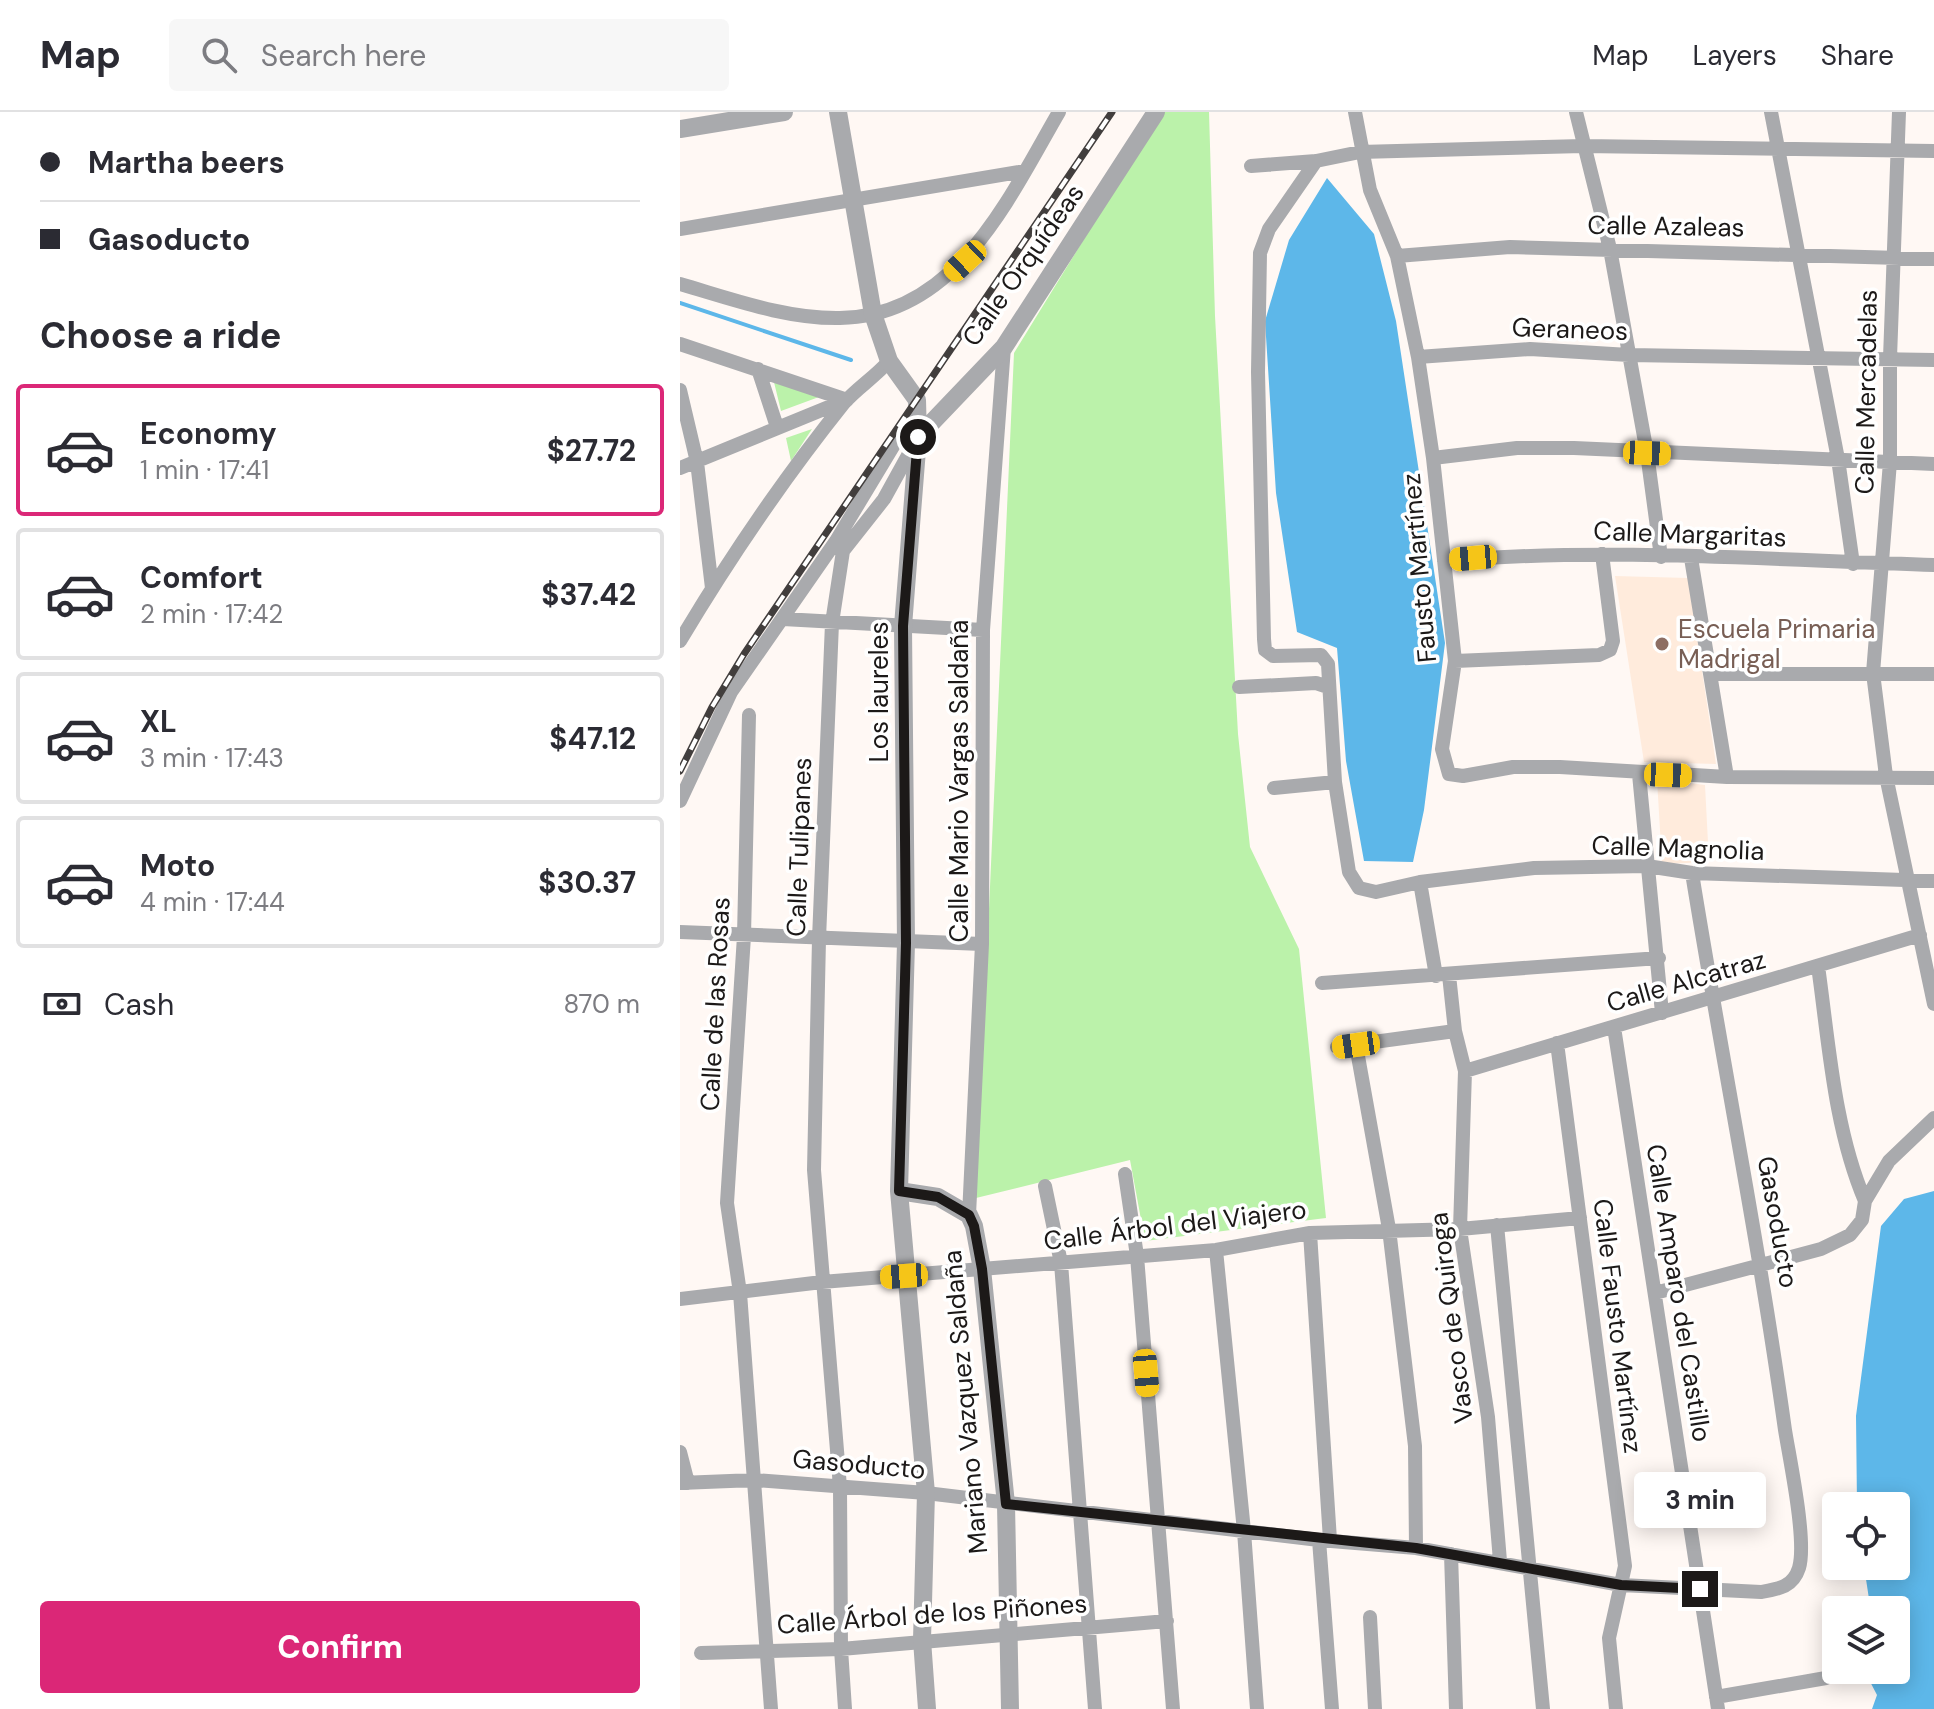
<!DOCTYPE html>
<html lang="en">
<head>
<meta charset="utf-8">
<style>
	body { margin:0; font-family:"DM Sans",sans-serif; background:#f7f7f7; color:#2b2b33; height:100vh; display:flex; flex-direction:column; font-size:30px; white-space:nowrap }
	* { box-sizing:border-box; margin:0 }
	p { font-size:26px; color:#7c7c81 }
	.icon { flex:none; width:44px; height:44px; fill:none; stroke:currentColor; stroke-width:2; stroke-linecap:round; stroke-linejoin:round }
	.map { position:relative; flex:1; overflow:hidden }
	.side { display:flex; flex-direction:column; background:#fff; width:680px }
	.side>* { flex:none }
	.guide { display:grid; align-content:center; height:176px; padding:0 40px; background:#fff }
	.fabs { position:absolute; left:1142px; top:1380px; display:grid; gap:16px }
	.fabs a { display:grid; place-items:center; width:88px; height:88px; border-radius:8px; background:#fff; box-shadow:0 4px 20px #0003; font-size:40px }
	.end { position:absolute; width:36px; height:36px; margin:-18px; border:10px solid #1c1918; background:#fff; box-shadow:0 0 0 4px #fff }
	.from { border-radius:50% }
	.bubble { position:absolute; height:56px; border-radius:8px; background:#fff; box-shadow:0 4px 20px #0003; font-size:26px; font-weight:700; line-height:56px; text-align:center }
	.car { position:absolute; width:24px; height:48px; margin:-24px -12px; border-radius:10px; box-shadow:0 0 6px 2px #0007; background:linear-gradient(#f5c518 24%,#345 0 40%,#f5c518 0 76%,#345 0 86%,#f5c518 0) }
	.guide b { display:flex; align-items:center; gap:28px; height:76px; font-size:30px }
	.guide b+b { border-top:2px solid #e1e1e2 }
	.guide i { width:20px; height:20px; background:#2b2b33 }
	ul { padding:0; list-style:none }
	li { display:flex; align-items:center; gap:24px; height:132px; margin:0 16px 12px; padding:0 24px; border:4px solid #e1e1e2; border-radius:8px }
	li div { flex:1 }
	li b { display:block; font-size:30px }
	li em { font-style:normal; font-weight:700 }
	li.current { border-color:#db2777 }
	li>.icon { width:72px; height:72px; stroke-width:1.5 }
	h2 { padding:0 40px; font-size:36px; line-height:96px }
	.pay { display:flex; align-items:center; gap:20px; height:88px; padding:0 40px; font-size:30px }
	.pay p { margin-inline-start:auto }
	.cta { display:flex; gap:16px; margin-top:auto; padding:16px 40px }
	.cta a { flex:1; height:92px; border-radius:8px; background:#db2777; color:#fff; font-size:32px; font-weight:700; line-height:92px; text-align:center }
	header { display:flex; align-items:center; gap:48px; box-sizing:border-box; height:112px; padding:0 40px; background:#fff; border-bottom:2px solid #e1e1e2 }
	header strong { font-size:38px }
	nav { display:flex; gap:44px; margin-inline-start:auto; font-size:28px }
	.search { width:560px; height:72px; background:#f7f7f7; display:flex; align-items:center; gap:20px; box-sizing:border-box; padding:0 28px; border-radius:8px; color:#7c7c81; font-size:30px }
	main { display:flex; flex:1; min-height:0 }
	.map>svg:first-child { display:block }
	.education { fill:#ffebdc }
	.green { fill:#bbf2aa }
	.water { fill:#5db7e9 }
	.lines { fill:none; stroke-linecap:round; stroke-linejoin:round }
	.stream { stroke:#5db7e9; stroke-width:4 }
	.minor { stroke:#a9aaad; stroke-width:14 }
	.tertiary { stroke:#a9aaad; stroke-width:18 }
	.rail-casing { stroke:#423e3d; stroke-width:7 }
	.rail { stroke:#fff; stroke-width:4; stroke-dasharray:12; stroke-linecap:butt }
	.route { stroke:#1c1918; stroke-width:10 }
	.education-dot { fill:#8d6e63; stroke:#fff; stroke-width:3 }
	.labels { text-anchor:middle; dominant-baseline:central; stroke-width:7; stroke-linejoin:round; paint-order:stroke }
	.street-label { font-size:26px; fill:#1c1918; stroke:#fff }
	.education-label { font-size:26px; fill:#785e54; stroke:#fff; text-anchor:start }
</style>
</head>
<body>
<header>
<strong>Map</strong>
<div class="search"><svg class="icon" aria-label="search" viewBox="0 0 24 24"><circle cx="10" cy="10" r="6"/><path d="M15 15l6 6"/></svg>Search here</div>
<nav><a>Map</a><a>Layers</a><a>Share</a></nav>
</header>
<main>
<section class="side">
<div class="guide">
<b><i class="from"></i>Martha beers</b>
<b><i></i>Gasoducto</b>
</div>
<h2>Choose a ride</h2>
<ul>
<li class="current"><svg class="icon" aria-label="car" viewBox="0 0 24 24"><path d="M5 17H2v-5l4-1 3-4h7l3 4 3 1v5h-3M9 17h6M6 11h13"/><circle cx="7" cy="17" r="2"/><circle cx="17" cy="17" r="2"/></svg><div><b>Economy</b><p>1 min · 17:41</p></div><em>$27.72</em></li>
<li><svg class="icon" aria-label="car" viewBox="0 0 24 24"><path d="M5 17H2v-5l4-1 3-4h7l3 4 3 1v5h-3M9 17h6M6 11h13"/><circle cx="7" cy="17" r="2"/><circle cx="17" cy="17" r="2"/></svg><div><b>Comfort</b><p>2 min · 17:42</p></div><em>$37.42</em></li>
<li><svg class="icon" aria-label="car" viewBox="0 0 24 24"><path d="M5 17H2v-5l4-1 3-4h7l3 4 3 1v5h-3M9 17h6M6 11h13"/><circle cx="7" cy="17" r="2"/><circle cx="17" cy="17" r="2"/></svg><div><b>XL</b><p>3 min · 17:43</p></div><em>$47.12</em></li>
<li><svg class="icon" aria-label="car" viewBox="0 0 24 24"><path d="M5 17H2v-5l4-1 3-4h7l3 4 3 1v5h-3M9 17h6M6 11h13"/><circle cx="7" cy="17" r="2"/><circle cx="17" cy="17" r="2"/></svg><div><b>Moto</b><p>4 min · 17:44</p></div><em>$30.37</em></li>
</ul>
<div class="pay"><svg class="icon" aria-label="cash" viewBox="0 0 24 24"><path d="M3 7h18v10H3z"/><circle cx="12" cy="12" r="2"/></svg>Cash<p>870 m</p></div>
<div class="cta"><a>Confirm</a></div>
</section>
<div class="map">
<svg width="1254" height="1597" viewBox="0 0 1254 1597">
	<rect width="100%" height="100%" fill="#fff8f4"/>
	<path class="education" d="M935,464L1008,466L1036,652L964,650Z
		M977,667L1025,673L1029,750L982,752Z"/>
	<path class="green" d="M482,0H529L535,204L558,622L570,735L619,837L646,1106L465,1129L450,1048L296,1086L334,241Z
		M93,266L147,282L101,299Z
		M132,317L111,349L106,326Z"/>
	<path class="water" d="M647,66L694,122L716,209L765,531L744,698L733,750L684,749L666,649L657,536L617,520L596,381L585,209L609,128Z
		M1254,1079V1597H1192L1197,1583L1184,1558H1216V1498H1184L1189,1487L1184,1454H1216V1394H1177L1176,1304L1201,1114L1224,1087Z"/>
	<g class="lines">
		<path class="stream" d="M0,191L171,248"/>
		<path class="minor" d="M675,0L690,78L717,144L738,245L753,346L775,549L762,637L769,662L783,664L833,655H880L1047,665L1254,666
			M896,0L930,137L967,341L981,445
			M1091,0L1158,347L1173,452
			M1219,0L1210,246V350L1193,561L1206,664L1254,892
			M636,49L589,117L580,141L578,260L584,527L585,538L593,544L641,543L648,552L655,670L669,760L679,776L696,780L740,770L854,756L967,754L1012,761L1254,769
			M571,54L636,49L680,40L903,34L1254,39
			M0,117L345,59
			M717,144L830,135L1254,147
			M0,172C52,187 106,207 160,206C276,205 329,86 379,0
			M0,232L167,288
			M738,245L850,237L949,243L1254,248
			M78,257L97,315
			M0,278L17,350L32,476
			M753,346L837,336H894L1254,352
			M0,356L166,288
			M1011,446L1047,665
			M764,449C926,435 1091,448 1254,453
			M103,507L303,518
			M0,529C49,447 104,366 164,291C177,276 195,265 209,249
			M775,549L919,543L930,538L933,529L922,442
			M1030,562H1254
			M559,575L636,571L648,575
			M69,603L64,824L47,1091L60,1181L91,1597
			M959,662L982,901
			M594,676L655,670
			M0,689L51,580L156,429L235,298
			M740,770L756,864
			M0,820L302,832
			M1138,854C1149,932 1154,1016 1185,1089
			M769,863L775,919L785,959L780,1117L808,1305L820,1449
			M642,871L979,846
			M934,915L1038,1597
			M877,931L945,1454L929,1526L936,1597
			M676,933L709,1117L735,1334L736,1436
			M657,935L775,919
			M785,959L1240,823
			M445,1062L457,1144L493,1597
			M365,1074L381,1151L415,1597
			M289,1103L302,832L303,518L324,235
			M817,1113L863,1597
			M630,1121L650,1428
			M536,1138L564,1419L577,1597
			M975,1181L1141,1137L1170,1123L1182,1108L1185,1089L1209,1049L1254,1006
			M0,1187L142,1170L536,1138L630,1121L780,1117L900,1106
			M0,1340L8,1371
			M0,1371L75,1368L246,1381L639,1428L736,1436L941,1473L1081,1480C1099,1477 1113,1475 1119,1456C1127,1429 1110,1349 1105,1318C1079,1131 1042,947 1012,761
			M639,1428L652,1597
			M771,1442L776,1597
			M690,1505L695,1597
			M21,1541L161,1537L487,1509
			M1036,1585L1146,1566
			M165,1597L161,1537L160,1375L134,1058L139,827L152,511L163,439L204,387L236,329"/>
		<path class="tertiary" d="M158,0L193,202L209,249L237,288L238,325L223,514L226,831L219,1079L246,1381L242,1528L247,1597
			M0,17L104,0
			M238,325L324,235L476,0
			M219,1079L258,1085L289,1103L294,1114L302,1157L326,1392L330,1597"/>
		<defs>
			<path id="rail" d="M0,659L32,595L64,542L432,0"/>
		</defs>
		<use href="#rail" class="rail-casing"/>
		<use href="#rail" class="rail"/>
	</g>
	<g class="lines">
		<path class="route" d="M238,325L223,514L226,831L219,1079L258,1085L289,1103L294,1114L302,1157L326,1392L736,1436L941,1473L1020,1477"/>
	</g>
	<circle class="education-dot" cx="982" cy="532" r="8"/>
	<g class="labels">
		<g class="street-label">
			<text transform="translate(986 114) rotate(1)">Calle Azaleas</text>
			<text transform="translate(343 153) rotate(-55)">Calle Orquídeas</text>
			<text transform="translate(890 217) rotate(2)">Geraneos</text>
			<text transform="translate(1186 280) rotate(-89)">Calle Mercadelas</text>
			<text transform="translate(1010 422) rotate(2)">Calle Margaritas</text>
			<text transform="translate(739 456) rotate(-95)">Fausto Martínez</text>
			<text transform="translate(199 580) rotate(-90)">Los laureles</text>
			<text transform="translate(279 669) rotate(-90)">Calle Mario Vargas Saldaña</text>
			<text transform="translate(119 735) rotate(-88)">Calle Tulipanes</text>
			<text transform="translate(998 736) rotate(2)">Calle Magnolia</text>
			<text transform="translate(1006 869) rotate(-16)">Calle Alcatraz</text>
			<text transform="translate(35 892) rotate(-87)">Calle de las Rosas</text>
			<text transform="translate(1098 1110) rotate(80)">Gasoducto</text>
			<text transform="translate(495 1113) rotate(-7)">Calle Árbol del Viajero</text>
			<text transform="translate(999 1181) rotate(81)">Calle Amparo del Castillo</text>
			<text transform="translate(771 1206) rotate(-97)">Vasco de Quiroga</text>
			<text transform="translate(938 1214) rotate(83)">Calle Fausto Martínez</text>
			<text transform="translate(285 1290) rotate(-95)">Mariano Vazquez Saldaña</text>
			<text transform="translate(179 1352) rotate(5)">Gasoducto</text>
			<text transform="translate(252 1502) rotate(-4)">Calle Árbol de los Piñones</text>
		</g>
		<g class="education-label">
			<text x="998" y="517">Escuela Primaria<tspan x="998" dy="30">Madrigal</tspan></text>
		</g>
	</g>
</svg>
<div class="fabs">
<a><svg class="icon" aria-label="locate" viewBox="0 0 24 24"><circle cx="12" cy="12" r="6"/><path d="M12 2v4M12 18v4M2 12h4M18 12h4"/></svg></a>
<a><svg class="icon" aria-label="layers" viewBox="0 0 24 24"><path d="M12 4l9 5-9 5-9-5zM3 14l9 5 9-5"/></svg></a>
</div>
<i class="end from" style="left:238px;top:325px"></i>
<i class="end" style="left:1020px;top:1477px"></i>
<div class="bubble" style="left:954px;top:1360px;width:132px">3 min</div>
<i class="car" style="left:285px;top:149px;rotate:227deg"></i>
<i class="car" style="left:967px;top:341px;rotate:92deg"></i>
<i class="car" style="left:793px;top:446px;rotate:265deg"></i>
<i class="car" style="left:988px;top:663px;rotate:92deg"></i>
<i class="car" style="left:676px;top:933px;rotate:262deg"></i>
<i class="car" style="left:224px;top:1164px;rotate:266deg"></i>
<i class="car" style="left:466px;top:1261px;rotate:175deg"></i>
</div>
</main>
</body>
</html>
